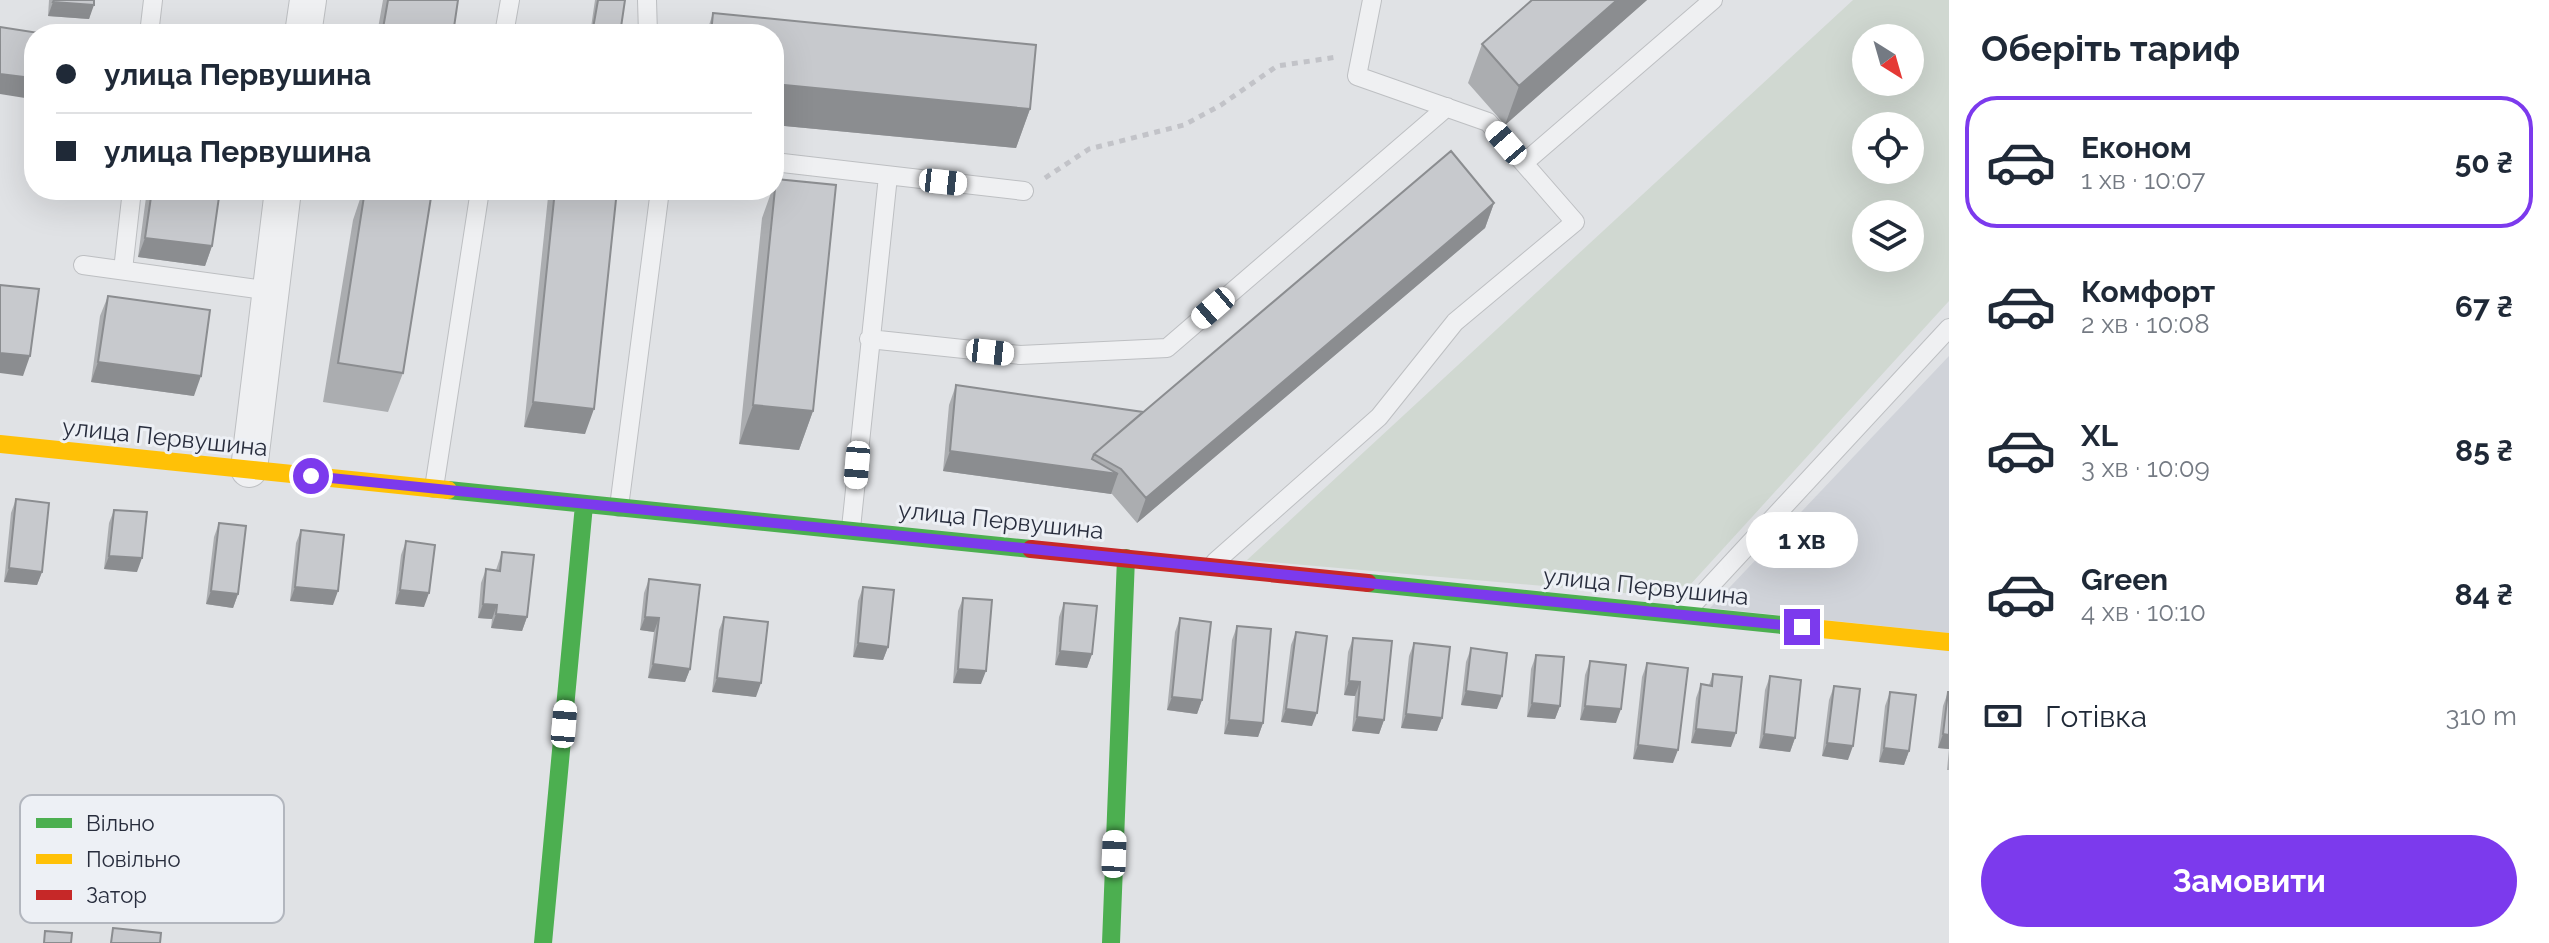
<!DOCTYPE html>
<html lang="uk">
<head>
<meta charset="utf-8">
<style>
	body { margin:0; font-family:Raleway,sans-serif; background:#f2f2f3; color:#1f2937; height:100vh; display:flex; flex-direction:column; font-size:30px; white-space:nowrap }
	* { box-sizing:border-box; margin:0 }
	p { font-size:26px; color:#747a83 }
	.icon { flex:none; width:44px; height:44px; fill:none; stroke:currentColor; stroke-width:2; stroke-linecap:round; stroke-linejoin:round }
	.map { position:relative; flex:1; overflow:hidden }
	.side { display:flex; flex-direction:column; background:#fff; width:600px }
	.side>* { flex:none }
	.guide { position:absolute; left:24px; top:24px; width:760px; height:176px; border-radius:32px; box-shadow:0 8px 32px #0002; display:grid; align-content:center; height:176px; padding:0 32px; background:#fff }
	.needle { width:52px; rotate:143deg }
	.buttons { position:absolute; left:1852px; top:24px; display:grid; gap:16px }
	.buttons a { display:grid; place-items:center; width:72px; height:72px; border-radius:50%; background:#fff; box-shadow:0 8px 32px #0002; font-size:40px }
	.end { position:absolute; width:36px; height:36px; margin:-18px; border:10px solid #7c3aed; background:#fff; box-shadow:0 0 0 4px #fff }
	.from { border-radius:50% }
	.bubble { position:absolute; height:56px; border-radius:28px; background:#fff; box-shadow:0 8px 32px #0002; font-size:26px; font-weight:700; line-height:56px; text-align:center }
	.car { position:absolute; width:24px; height:48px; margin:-24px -12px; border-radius:10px; box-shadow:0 0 6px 2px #0007; background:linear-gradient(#fff 24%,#345 0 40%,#fff 0 76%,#345 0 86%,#fff 0) }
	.guide b { display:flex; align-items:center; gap:28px; height:76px; font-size:30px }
	.guide b+b { border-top:2px solid #e0e1e3 }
	.guide i { width:20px; height:20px; background:#1f2937 }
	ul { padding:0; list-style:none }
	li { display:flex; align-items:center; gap:24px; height:132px; margin:0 16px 12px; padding:0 16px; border:4px solid transparent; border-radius:32px }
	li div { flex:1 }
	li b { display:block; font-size:30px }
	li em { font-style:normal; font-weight:700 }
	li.active { border-color:#7c3aed }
	li>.icon { width:72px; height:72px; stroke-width:1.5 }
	h2 { padding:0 32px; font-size:36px; line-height:96px }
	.pay { display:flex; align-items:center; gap:20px; height:88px; padding:0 32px; font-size:30px }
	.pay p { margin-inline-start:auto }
	.primary-button { display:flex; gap:16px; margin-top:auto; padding:16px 32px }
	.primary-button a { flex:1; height:92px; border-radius:48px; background:#7c3aed; color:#fff; font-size:32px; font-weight:700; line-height:92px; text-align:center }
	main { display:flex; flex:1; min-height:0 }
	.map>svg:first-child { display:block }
	.built { fill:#d0d3d9 }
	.green { fill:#d0d8d1; fill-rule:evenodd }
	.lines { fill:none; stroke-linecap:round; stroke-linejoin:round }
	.lane-casing { stroke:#bdbfc2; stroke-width:20 }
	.street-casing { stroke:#bdbfc2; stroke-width:38 }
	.path { stroke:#c2c3c8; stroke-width:5; stroke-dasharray:6 6; stroke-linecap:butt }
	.lane { stroke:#eff0f2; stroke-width:18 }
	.street { stroke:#eff0f2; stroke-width:36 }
	.fast { stroke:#4caf50; stroke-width:18 }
	.slow { stroke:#ffc107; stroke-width:18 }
	.jam { stroke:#c62828; stroke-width:18 }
	.wall { fill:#abadb0 }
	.shaded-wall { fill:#8b8d90 }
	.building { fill:#c7c9cd; stroke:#8b8d90; stroke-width:2 }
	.route { stroke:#7c3aed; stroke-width:10 }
	.labels { text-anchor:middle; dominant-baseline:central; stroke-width:6; stroke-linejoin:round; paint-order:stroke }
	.street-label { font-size:24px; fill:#282d3d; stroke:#edf0f5 }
	.key { fill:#edf0f5; stroke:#b2b6be; stroke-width:2 }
	.key-label { font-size:22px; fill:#282d3d }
</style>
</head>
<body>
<main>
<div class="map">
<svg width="1949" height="943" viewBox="0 0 1949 943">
	<rect width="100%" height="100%" fill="#e0e2e5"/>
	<path class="built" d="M1949,356V633L1710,608Z"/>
	<path class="green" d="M1853,0H1949V301L1690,585L1635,594L1247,560ZM1866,38H1910V82H1866ZM1866,126H1910V170H1866ZM1866,214H1910V258H1866Z"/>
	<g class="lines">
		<defs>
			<path id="lane" d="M647,0L648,34
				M149,34L153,0
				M504,34L510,0
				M774,162L1024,191
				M1524,163L1713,0
				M83,265L271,291
				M123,270L132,190
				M869,339L1020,355L1167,348L1447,107
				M434,488L480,190
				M619,507L660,190
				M851,528L888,176
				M1215,562L1379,417L1455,322L1575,222L1488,122L1357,76L1372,0
				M1686,612L1949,328"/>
			<path id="street" d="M303,34L308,0
				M249,469L283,190"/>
		</defs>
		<use href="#lane" class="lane-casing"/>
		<use href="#street" class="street-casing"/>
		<path class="path" d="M1045,178L1089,149L1184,125L1221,105L1277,66L1337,57"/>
		<use href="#lane" class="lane"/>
		<use href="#street" class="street"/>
		<path class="fast" d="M448,490L1031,549
			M1368,583L1792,626
			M543,943L584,505
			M1111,943L1126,558"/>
		<path class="slow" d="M0,444L448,490
			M1792,626L1949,642"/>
		<path class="jam" d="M1031,549L1368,583"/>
	</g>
	<path class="wall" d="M49,0H94L89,19L48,16Z
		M383,0H458L453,34H377Z
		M595,0H625L620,34H590Z
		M1532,0H1647L1505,125L1468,83L1482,44Z
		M713,13L1036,45L1030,109L1016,148L774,125V34H706Z
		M776,179L813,411L799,450L739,444L762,218L772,190H774Z
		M147,190H220L212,246L205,266L138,257Z
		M363,190H426L403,373L388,412L323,402L353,220Z
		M551,190H617L585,434L524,427L548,197Z
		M1494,203L1485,228L1137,523L1112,494L943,471L949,405L956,385L1143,412Z
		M108,296L194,396L91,382L100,316Z
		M16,499L42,572L37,585L4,582L11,513Z
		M114,510L137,572L104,569L109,523Z
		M219,523L238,594L233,608L206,604L214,537Z
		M301,530L333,605L290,601L296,543Z
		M406,541L424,607L395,604L401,555Z
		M502,552L527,617L522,631L491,628L492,619L478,618L481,583L486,569L496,570Z
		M649,579L690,669L685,682L648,678L654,632L640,630L644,593Z
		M863,587L888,647L883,660L853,657L858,601Z
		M963,598L981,684L953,683L958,611Z
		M1064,603L1092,654L1087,668L1055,665L1059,617Z
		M724,617L756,697L712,692L719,630Z
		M1180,618L1202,700L1197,714L1167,710L1175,632Z
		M1237,626L1263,723L1258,737L1224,734L1232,640Z
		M1296,632L1312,726L1281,722L1291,645Z
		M1353,638L1384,720L1379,734L1352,731L1355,696L1344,695L1348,652Z
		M1414,643L1442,718L1437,731L1401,728L1409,656Z
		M1471,648L1497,709L1461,705L1466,662Z
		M1536,655L1560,706L1555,719L1527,717L1531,669Z
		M1590,661L1616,723L1580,720L1585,675Z
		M1647,663L1673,763L1633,759L1642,677Z
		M1713,674L1731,747L1691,743L1696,698L1701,684L1709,685Z
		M1770,676L1795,738L1790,752L1759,748L1765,690Z
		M1834,686L1848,760L1822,756L1829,700Z
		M1890,692L1909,751L1904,765L1879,762L1885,706Z
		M1948,692H1949V770H1947L1949,749L1938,748L1943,706Z"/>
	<path class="shaded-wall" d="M1617,0H1647L1505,125L1519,86Z
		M53,2L94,5L89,19L48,16Z
		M0,74L32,78L25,98L0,94Z
		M774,84L1030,109L1016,148L774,125Z
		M1494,203L1485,228L1137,523L1146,498Z
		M145,238L212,246L205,266L138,257Z
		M0,353L30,356L23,376L0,373Z
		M98,362L201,376L194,396L91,382Z
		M533,402L594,409L585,434L524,427Z
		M753,405L813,411L799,450L739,444Z
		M950,451L1118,474L1111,494L943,471Z
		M109,556L142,558L137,572L104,569Z
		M9,568L42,572L37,585L4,582Z
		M295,587L338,591L333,605L290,601Z
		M400,590L429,593L424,607L395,604Z
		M211,591L238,594L233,608L206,604Z
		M483,604L497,605L492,619L478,618Z
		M496,614L527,617L522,631L491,628Z
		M645,617L659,618L654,632L640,630Z
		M858,643L888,647L883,660L853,657Z
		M1060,651L1092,654L1087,668L1055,665Z
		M653,664L690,669L685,682L648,678Z
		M958,669L986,671L981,684L953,683Z
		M717,678L761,683L756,697L712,692Z
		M1349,681L1360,682L1355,696L1344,695Z
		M1466,691L1502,696L1497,709L1461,705Z
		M1172,697L1202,700L1197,714L1167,710Z
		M1532,703L1560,706L1555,719L1527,717Z
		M1585,706L1621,709L1616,723L1580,720Z
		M1286,709L1317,713L1312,726L1281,722Z
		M1406,714L1442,718L1437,731L1401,728Z
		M1357,717L1384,720L1379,734L1352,731Z
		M1229,720L1263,723L1258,737L1224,734Z
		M1696,729L1736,733L1731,747L1691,743Z
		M1764,734L1795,738L1790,752L1759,748Z
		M1943,734L1949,735V749L1938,748Z
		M1827,743L1853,746L1848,760L1822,756Z
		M1638,745L1678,750L1673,763L1633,759Z
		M1884,748L1909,751L1904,765L1879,762Z"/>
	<path class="building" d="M54,0H94V5L53,2Z
		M388,0H458L453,34H382Z
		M598,0H625L620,34H592Z
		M1532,0H1617L1519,86L1482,44Z
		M713,13L1036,45L1030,109L774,84V34H711Z
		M0,27L39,33V34H34V65L32,78L0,74Z
		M1451,151L1494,203L1146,498L1121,469L1094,454Z
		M776,179L836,185L813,411L753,405Z
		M152,190H220L212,246L145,238Z
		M365,190L432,191L403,373L338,363Z
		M555,190H617L594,409L533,402Z
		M0,285L39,289L30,356L0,353Z
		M108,296L210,310L201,376L98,362Z
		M956,385L1143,412L1094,454L1092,459L1118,474L950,451Z
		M16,499L49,503L42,572L9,568Z
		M114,510L147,512L142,558L109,556Z
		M219,523L246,526L238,594L211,591Z
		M301,530L344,535L338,591L295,587Z
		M406,541L435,545L429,593L400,590Z
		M502,552L534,555L527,617L496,614L497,605L483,604L486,569L500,571Z
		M649,579L700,585L690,669L653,664L659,618L645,617Z
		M863,587L894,590L888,647L858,643Z
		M963,598L992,600L986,671L958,669Z
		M1064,603L1097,606L1092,654L1060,651Z
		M724,617L768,622L761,683L717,678Z
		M1180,618L1211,622L1202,700L1172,697Z
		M1237,626L1271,629L1263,723L1229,720Z
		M1296,632L1327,636L1317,713L1286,709Z
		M1353,638L1392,641L1384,720L1357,717L1360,682L1349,681Z
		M1414,643L1450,647L1442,718L1406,714Z
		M1471,648L1507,653L1502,696L1466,691Z
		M1536,655L1564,657L1560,706L1532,703Z
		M1590,661L1626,665L1621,709L1585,706Z
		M1647,663L1688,668L1678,750L1638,745Z
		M1713,674L1742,677L1736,733L1696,729L1701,684L1712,686Z
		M1770,676L1801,680L1795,738L1764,734Z
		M1834,686L1860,689L1853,746L1827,743Z
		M1890,692L1916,695L1909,751L1884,748Z
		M1948,692H1949V735L1943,734Z
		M113,928L161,933L160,943H111Z
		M45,931L72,933L71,943H44Z"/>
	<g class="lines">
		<path class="route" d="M311,476L1802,627"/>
	</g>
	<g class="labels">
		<g class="street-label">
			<text transform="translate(165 437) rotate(6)">улица Первушина</text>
			<text transform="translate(1001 520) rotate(6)">улица Первушина</text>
			<text transform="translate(1646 586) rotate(6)">улица Первушина</text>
		</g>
	</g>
	<rect x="20" y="795" width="264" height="128" rx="12" class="key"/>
	<rect x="36" y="818" width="36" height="10" fill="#4caf50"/>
	<rect x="36" y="854" width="36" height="10" fill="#ffc107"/>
	<rect x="36" y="890" width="36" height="10" fill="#c62828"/>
	<g class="key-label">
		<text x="86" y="831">Вільно</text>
		<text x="86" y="867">Повільно</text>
		<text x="86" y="903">Затор</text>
	</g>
</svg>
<div class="buttons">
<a><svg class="needle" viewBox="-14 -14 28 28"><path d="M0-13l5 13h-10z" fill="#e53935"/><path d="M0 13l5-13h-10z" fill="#747a83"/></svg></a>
<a><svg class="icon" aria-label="locate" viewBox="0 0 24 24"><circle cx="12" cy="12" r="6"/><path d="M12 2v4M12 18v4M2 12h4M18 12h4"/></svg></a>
<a><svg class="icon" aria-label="layers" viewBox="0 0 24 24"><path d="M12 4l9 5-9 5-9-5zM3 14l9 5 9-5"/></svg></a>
</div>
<i class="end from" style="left:311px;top:476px"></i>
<i class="end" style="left:1802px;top:627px"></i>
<div class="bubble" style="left:1746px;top:512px;width:112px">1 хв</div>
<i class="car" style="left:1506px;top:143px;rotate:319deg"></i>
<i class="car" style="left:943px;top:182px;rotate:96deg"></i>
<i class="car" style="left:1213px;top:308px;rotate:229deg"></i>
<i class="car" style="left:990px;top:352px;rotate:96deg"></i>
<i class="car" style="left:857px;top:465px;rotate:185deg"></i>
<i class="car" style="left:564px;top:724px;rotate:5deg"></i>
<i class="car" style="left:1114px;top:854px;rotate:2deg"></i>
<div class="guide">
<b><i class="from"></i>улица Первушина</b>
<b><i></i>улица Первушина</b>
</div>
</div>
<section class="side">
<h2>Оберіть тариф</h2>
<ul>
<li class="active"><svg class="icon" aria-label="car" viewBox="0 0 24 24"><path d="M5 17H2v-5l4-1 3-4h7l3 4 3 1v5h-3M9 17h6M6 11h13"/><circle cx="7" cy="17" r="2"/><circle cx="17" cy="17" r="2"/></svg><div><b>Економ</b><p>1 хв · 10:07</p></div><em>50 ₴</em></li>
<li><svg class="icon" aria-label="car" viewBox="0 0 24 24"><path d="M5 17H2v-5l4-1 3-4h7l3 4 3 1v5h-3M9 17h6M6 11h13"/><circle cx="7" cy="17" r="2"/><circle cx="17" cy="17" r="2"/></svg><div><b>Комфорт</b><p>2 хв · 10:08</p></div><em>67 ₴</em></li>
<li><svg class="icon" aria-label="car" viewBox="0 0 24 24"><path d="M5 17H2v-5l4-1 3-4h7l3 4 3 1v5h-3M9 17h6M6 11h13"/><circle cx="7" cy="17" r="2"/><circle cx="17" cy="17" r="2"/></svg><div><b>XL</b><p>3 хв · 10:09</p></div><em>85 ₴</em></li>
<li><svg class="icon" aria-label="car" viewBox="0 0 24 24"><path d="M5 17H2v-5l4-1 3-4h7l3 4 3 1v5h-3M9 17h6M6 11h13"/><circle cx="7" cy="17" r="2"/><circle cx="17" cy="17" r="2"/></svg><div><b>Green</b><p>4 хв · 10:10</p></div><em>84 ₴</em></li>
</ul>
<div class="pay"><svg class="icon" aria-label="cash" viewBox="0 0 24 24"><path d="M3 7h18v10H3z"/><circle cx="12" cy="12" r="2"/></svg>Готівка<p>310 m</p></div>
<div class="primary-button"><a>Замовити</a></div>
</section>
</main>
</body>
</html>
